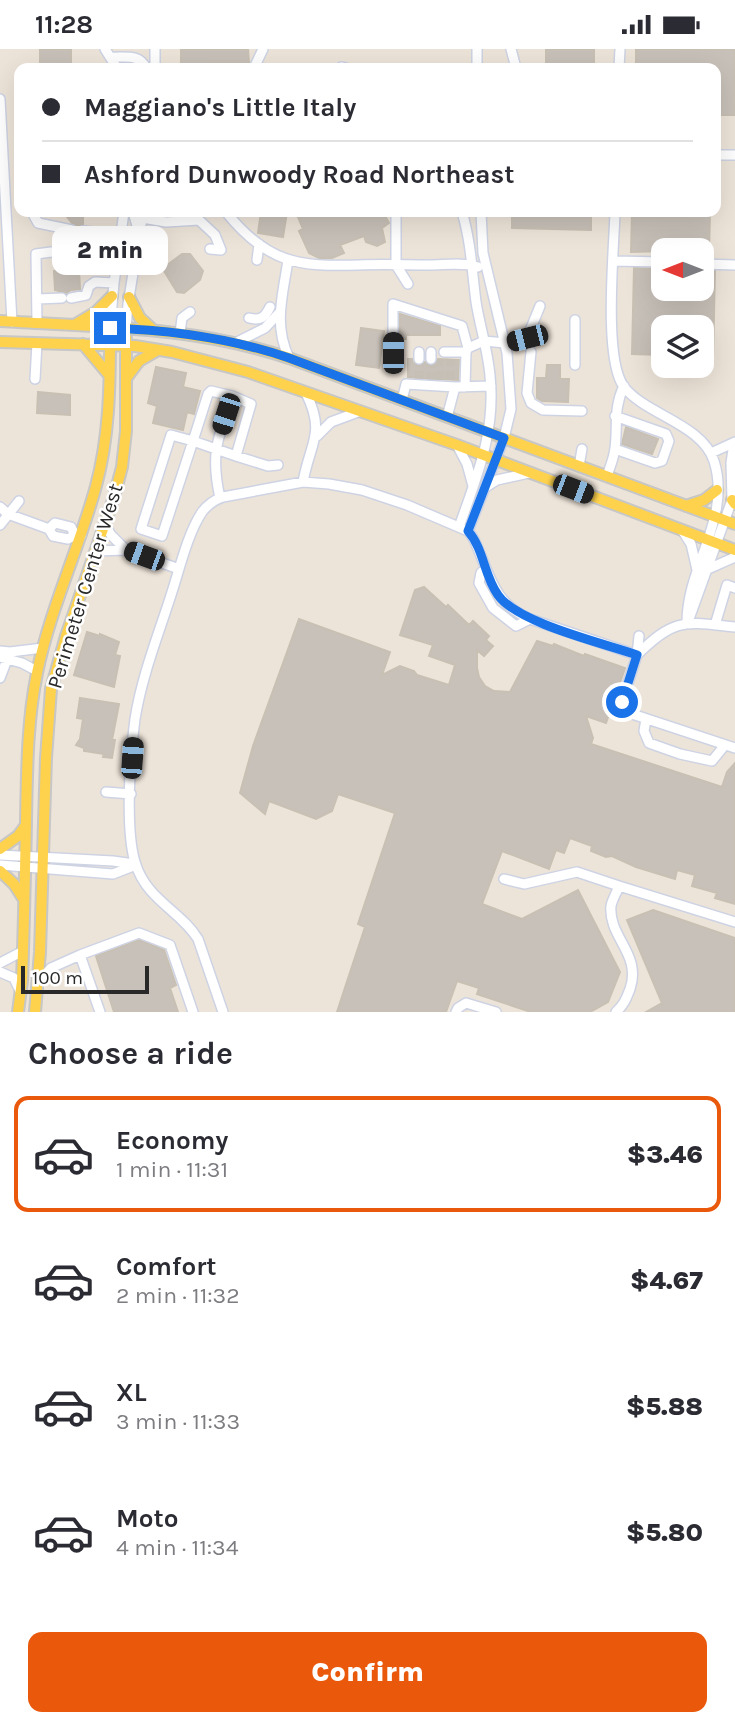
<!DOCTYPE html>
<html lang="en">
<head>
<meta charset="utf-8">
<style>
	body { margin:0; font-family:Karla,sans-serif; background:#f7f7f7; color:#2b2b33; height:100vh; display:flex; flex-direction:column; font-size:26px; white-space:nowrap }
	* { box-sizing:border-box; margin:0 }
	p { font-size:23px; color:#7c7c81 }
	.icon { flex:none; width:38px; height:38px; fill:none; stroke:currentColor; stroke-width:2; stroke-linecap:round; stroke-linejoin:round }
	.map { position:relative; height:963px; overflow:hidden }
	.sheet { display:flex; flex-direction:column; background:#fff; flex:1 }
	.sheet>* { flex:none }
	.top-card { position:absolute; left:14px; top:14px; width:707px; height:154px; border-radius:14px; box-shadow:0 7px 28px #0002; display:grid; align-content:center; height:154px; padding:0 28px; background:#fff }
	.needle { width:46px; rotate:270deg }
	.controls { position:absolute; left:651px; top:189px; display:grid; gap:14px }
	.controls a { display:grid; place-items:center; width:63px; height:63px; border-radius:14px; background:#fff; box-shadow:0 7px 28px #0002; font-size:35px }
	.scale { position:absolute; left:21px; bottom:18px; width:128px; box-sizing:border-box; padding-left:7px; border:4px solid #292929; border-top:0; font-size:19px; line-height:24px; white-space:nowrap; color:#292929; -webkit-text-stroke:5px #fff; paint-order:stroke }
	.end { position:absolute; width:32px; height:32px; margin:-16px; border:9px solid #1a73e8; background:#fff; box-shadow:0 0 0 4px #fff }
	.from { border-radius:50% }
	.bubble { position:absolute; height:49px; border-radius:14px; background:#fff; box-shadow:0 7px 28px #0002; font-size:23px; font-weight:800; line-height:49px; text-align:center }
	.car { position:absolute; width:21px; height:42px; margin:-21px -10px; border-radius:9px; box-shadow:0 0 5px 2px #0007; background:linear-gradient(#222 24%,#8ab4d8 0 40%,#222 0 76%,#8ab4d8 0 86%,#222 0) }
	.top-card b { display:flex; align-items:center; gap:24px; height:66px; font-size:26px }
	.top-card b+b { border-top:2px solid #e1e1e2 }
	.top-card i { width:18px; height:18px; background:#2b2b33 }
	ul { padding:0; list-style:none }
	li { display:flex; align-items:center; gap:21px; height:116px; margin:0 14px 10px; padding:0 14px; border:4px solid transparent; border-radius:14px }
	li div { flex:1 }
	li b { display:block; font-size:26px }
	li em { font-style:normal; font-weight:800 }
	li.active { border-color:#ea580c }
	li>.icon { width:63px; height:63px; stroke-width:1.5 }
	h2 { padding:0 28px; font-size:32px; line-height:84px }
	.primary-button { display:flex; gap:14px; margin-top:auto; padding:14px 28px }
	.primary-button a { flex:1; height:80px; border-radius:14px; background:#ea580c; color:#fff; font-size:28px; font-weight:800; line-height:80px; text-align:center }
	.status { display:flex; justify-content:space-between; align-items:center; height:49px; padding:0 35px; background:#fff; direction:ltr }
	.status svg { height:19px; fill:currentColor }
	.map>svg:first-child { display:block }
	.building { fill:#c8c1b9; stroke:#c8c0b3; stroke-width:2 }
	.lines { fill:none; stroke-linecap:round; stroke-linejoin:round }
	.minor-tunnel { stroke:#c6bfb6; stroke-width:9; stroke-dasharray:9 4.5; stroke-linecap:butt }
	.minor-casing { stroke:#ced3e4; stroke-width:12 }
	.major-casing { stroke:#c7c7c7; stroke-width:14 }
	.minor { stroke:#fff; stroke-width:9 }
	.major { stroke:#fed24d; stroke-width:10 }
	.route { stroke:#1a73e8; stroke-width:9 }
	.labels { text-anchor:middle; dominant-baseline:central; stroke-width:5; stroke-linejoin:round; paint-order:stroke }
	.street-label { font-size:21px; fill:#292929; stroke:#fff }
</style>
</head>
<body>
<div class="status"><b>11:28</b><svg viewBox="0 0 49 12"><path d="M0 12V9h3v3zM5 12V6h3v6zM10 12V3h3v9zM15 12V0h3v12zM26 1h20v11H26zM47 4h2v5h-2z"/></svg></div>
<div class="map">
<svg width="735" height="963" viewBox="0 0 735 963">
	<rect width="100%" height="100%" fill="#ede4d9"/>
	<path class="building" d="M40,0H71V19H37L40,14Z
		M181,0H248L249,14H209L210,19H181Z
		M546,0H594V19H546Z
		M636,0H735V66H716V19H636Z
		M63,163H83V175L78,177L72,174Z
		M261,163H287L283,188L258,184Z
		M296,163H383L389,174L382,179L385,193L377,197L366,193L364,187L340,196L344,204L332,209H319L309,204L299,182L303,180Z
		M512,163H591V181L512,179Z
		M632,163H710L709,204H702V201L631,203Z
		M182,205H190L203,222L200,231L184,244L177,243L164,222L166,217Z
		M634,219L663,220V240H702V222H715L713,307H702V278H663V306L632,305Z
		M79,221L80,240L71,241L66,244L55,241L54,222Z
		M400,265L440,277V286H406V290H400Z
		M361,279L384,282L379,319L356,316Z
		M408,310H412L413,314L418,317L425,313L428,316H434L438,310L459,311L458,331L408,328Z
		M547,316H560V330H569L568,353L542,352L537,349V329H546Z
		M156,318L186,324L183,338L200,342L194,365L187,363L183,381L153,374L157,357L148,354Z
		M38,343L70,346V366L37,364Z
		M626,378L658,390L652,405L622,395Z
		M424,538L446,558L448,556L469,576L473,572L489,587L486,591L493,597L484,607L477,601V619L479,628L485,637L494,642L510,643L537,592L553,597L554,595L584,607L585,605L625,619L606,674L586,667L593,689L591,695L722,738L727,723L735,714V855L715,849L717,844L692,837L695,826L677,821L675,830L636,818L612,807L606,808L591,802L592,797L570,789L564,804L556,801L549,820L502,802L482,855L522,870L578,841L620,923L608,953L590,963H531L477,945L479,939L457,932L446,963H337L365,878L358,875L395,764L338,745L332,762L316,770L269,752L265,765L240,744L253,697L299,570L390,603L382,626L400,617L414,622L417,626L449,636L455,616L429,607L433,596L400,586L415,541Z
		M87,583L100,587V585L119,593L115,606L120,607L114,638L74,626Z
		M80,649L119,655L112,691H115L112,709L103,708L104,705L84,702V699L76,696L80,690L83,670L77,669Z
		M653,861L735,889V963H646L662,954L627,871Z
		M139,891L164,901L176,936L170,939L178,963H114L96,907Z"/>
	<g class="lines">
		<path class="minor-tunnel" d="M431,310V331
			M419,331V310
			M439,331V310
			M450,331L451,310"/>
		<defs>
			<path id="minor" d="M105,0L117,19
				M155,0V19
				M511,0L516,19
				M110,8C124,9 139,4 146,19
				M341,18L346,19
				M254,19L263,0
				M477,19V0
				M619,19L620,0
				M0,50L12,273
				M716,106H735
				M32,163L38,174L72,181
				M133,163L138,180
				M226,163C267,214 298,218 359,216C383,215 406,216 430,216C445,216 464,213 478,218
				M396,163V216L408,235
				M615,163C614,201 603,310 624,338C646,366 702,375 714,412C732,469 687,517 687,573
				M142,169L166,173L199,171L215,186L221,201L210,200
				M83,182L121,186
				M257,211L259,195
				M288,211C283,246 273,275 289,309
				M614,212L663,213
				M702,215L735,216
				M71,249L86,246L89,237L95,233L114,234
				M37,250L62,249
				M249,269C261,272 265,268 270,258
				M37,274L36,205L51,203L136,204
				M110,279L114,234L124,163
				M126,280L128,255L143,163
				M180,284L182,269L190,263
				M235,294L265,279L279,264
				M431,303V310
				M444,303H466L468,299L484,292L505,294L527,289L540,257
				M531,303L527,344L531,354L543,361L582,362
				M393,304V255L462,277L468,299
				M419,310V303
				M575,316V271
				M35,330L37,294
				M455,338L491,337
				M465,338L466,303
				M402,351L406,335L455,338L447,368
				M615,367L666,385L669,392L662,412L655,414L615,400
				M171,386L193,392L162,487L141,480Z
				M317,387L331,373L358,363
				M457,396L467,415L473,437
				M711,404L735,393
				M236,407L193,392L208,345L211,342L232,347L251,355L236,407L268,417L278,416
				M579,417L582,400
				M607,427C610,418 614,409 615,399C618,377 613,359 624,337
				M303,433C310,393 326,385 306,344
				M486,438L497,431L529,424
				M220,449C210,404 218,389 232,347
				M0,458L8,465L49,480L53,487L68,490L75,486L81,487
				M0,476L19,452
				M105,476L111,486L126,501
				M459,478C477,427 496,382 490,327C488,302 480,278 476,253C472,222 471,193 462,163
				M49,480L55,474L71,478L75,486
				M682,481L691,495L697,521
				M468,482L504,389L511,360L507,304L483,204L481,163
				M97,502L126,501L179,520
				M486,519L481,524L479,534L493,559L516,577L530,570
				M708,520L735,508
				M689,570L732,451L731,414L734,394
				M715,576L727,536L735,539
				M639,587L637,606L622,653L626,663L735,699
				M0,602L10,603L43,599
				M0,608L22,614L37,622
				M0,629L8,608
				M646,670L644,682L649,694L680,705L712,712L725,696
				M106,743L131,745
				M0,806L113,812L134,815
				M0,816L113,825L136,816
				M504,830L524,835L577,823L619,837
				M80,906L139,884L170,896L193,963
				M0,914L23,902
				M0,923L14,929L21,944
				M39,932L51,919L80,906L100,963
				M223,963L198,890C180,861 146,851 135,813C125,780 130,706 135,670C142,626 159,584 172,543C180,518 188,484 202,463C208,455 214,451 223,448L303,433L329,435L362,441L407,456L468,482C475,489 477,498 481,507C492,536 500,557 530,570L637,606C675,568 685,573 735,578
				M456,963L458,959L466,954L496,963
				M616,963C624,956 626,950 630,940C642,905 608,888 611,857C612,851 617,843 619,837L735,873"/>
			<path id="major" d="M129,248L140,269L153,281
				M0,272C98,278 194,277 289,309L735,475
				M76,275L96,263L112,247
				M0,293L135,297L172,303L248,323L457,396L735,501
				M83,295L109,326
				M127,328L139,312L158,301
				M732,451L735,455
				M686,457L704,451L717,441
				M0,800L18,787L26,776
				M0,822L14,835L23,849
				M18,963L22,932C24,878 25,825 26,772C27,723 27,673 37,624C50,560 79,500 96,437C109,389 110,339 110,289
				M35,963L40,903L46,709L51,640L66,587L114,448L122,418L126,382V289"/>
		</defs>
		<use href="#minor" class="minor-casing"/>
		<use href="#major" class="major-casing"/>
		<use href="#minor" class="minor"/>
		<use href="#major" class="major"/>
	</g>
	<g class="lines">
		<path class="route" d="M110,279C171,281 231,289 289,309L504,389L468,482C484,500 484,527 498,546C517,574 603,594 637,606L622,653"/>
	</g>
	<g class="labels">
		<g class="street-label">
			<text transform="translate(85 537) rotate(-73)">Perimeter Center West</text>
		</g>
	</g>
</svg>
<div class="controls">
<a><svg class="needle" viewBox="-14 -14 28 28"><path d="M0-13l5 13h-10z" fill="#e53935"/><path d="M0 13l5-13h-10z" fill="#7c7c81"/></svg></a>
<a><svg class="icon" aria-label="layers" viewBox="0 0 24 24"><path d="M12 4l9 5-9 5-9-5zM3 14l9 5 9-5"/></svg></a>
</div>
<div class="scale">100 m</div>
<i class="end from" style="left:622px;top:653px"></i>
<i class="end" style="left:110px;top:279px"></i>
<div class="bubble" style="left:52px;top:177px;width:116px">2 min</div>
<i class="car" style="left:527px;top:289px;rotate:256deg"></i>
<i class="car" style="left:393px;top:304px;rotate:0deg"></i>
<i class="car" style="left:226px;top:365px;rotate:198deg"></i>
<i class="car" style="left:573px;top:440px;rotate:111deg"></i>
<i class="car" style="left:144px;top:507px;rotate:290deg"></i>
<i class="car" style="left:132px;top:709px;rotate:4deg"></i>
<div class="top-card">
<b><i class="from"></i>Maggiano's Little Italy</b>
<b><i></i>Ashford Dunwoody Road Northeast</b>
</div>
</div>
<section class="sheet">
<h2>Choose a ride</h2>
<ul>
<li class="active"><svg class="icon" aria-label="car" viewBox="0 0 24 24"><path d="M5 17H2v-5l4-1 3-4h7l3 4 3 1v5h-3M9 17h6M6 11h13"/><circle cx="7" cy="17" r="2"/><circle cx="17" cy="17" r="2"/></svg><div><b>Economy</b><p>1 min · 11:31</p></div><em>$3.46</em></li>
<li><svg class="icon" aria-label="car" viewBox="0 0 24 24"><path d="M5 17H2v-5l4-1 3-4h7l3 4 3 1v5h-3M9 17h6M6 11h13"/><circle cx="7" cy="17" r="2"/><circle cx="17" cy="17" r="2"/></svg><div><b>Comfort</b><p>2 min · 11:32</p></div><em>$4.67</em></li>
<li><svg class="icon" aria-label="car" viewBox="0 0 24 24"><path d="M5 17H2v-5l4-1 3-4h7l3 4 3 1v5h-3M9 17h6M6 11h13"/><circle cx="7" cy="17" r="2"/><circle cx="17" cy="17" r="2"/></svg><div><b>XL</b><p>3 min · 11:33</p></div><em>$5.88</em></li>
<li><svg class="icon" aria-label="car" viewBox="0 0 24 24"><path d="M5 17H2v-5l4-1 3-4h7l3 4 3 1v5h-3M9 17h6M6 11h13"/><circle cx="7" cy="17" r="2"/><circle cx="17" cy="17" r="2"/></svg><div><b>Moto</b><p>4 min · 11:34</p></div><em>$5.80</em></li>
</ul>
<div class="primary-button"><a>Confirm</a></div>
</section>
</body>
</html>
